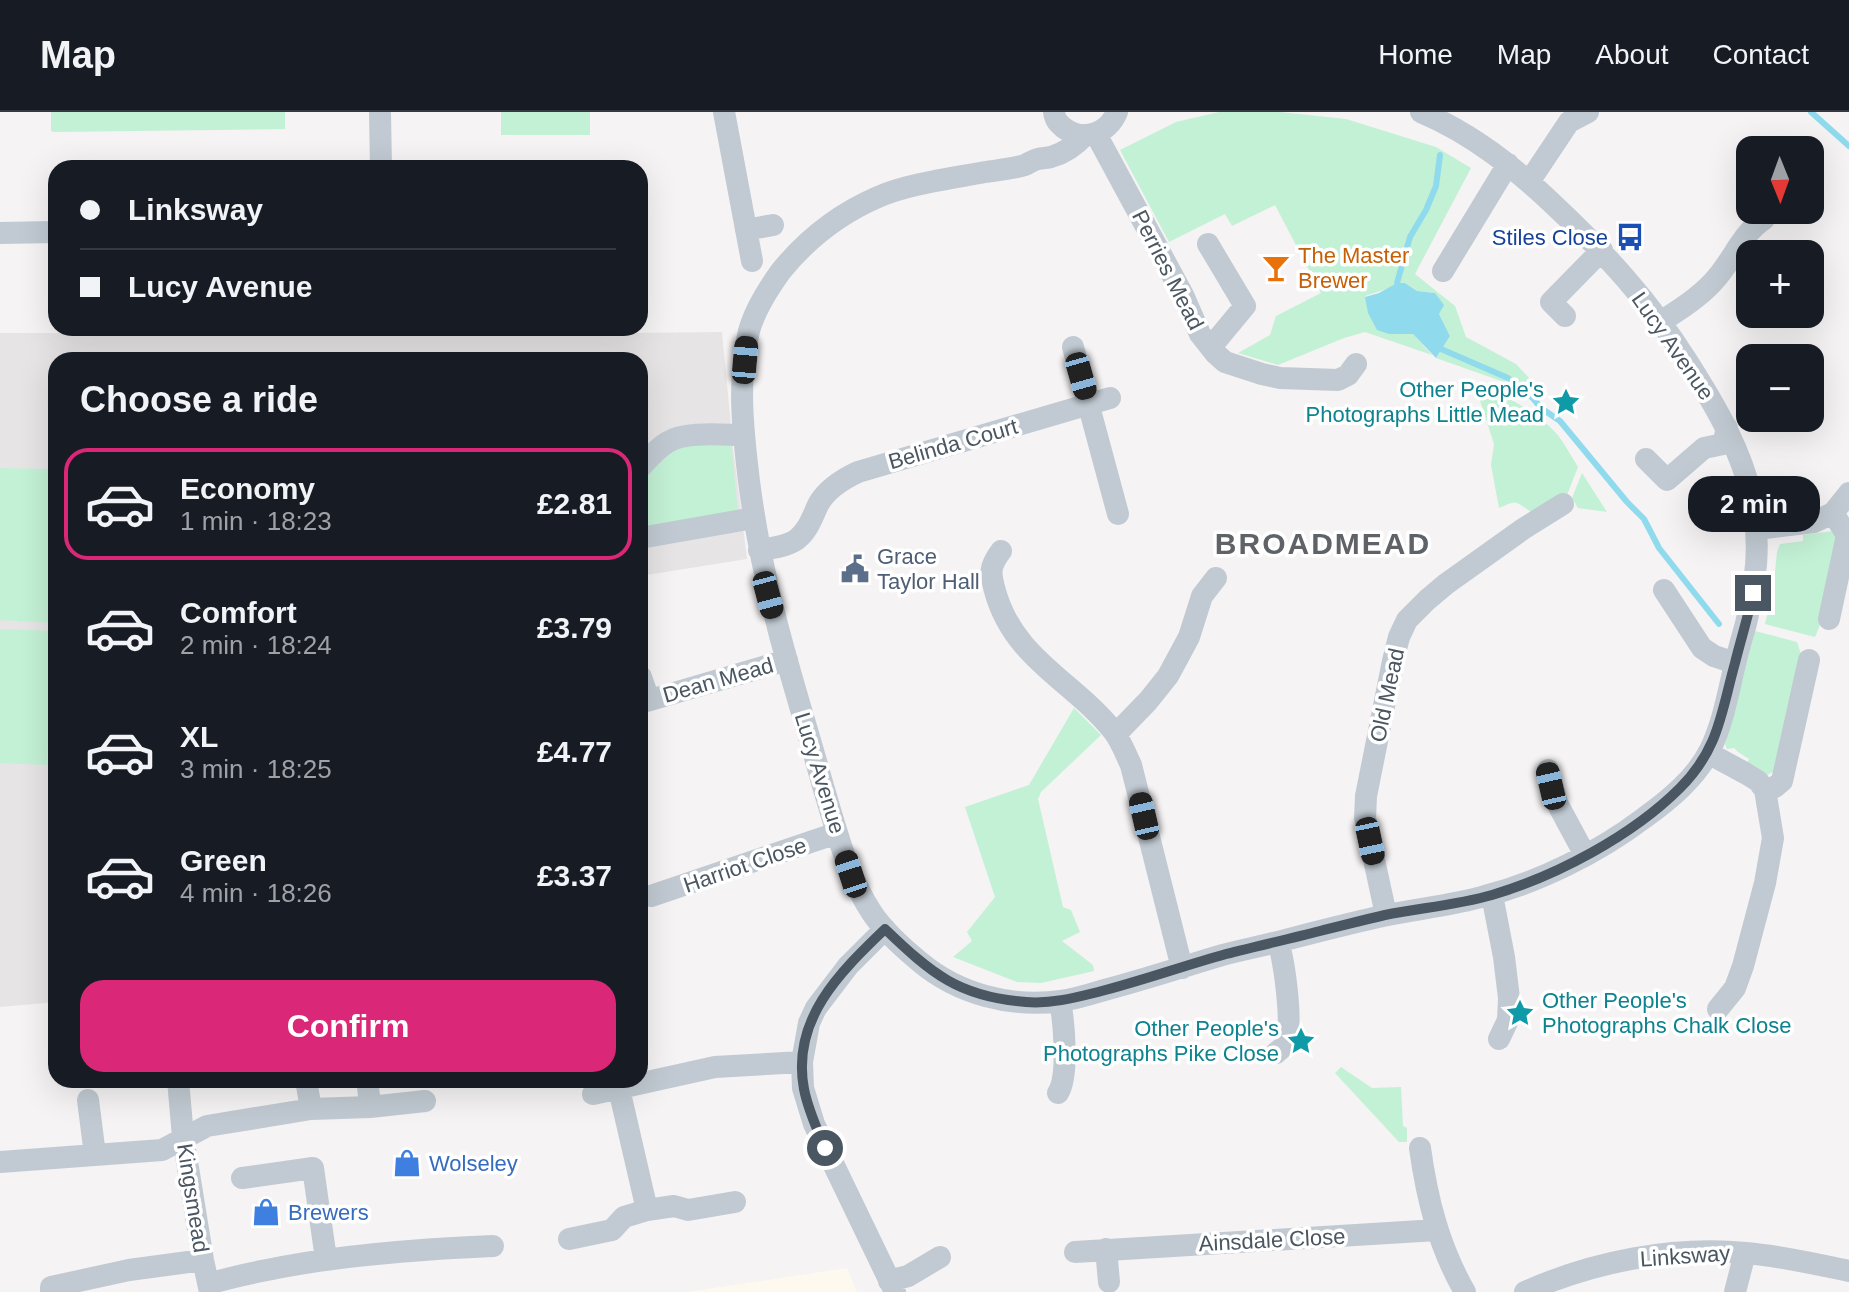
<!DOCTYPE html>
<html lang="en">
<head>
<meta charset="utf-8">
<style>
	body { margin:0; font-family:Helvetica,sans-serif; background:#20242c; color:#f1f3f6; height:100vh; display:flex; flex-direction:column; font-size:30px; white-space:nowrap }
	* { box-sizing:border-box; margin:0 }
	p { font-size:26px; color:#9ea1a6 }
	.icon { flex:none; width:44px; height:44px; fill:none; stroke:currentColor; stroke-width:2; stroke-linecap:round; stroke-linejoin:round }
	.map { position:relative; flex:1; overflow:hidden }
	.panel { position:absolute; left:48px; top:240px; width:600px; height:736px; display:flex; flex-direction:column; background:#171b24; border-radius:24px; box-shadow:0 8px 32px #0002 }
	.panel>* { flex:none }
	.banner { position:absolute; left:48px; top:48px; width:600px; height:176px; border-radius:24px; box-shadow:0 8px 32px #0002; display:grid; align-content:center; height:176px; padding:0 32px; background:#171b24 }
	.needle { width:52px; rotate:179deg }
	.buttons { position:absolute; left:1736px; top:24px; display:grid; gap:16px }
	.buttons a { display:grid; place-items:center; width:88px; height:88px; border-radius:16px; background:#171b24; box-shadow:0 8px 32px #0002; font-size:40px }
	.end { position:absolute; width:36px; height:36px; margin:-18px; border:10px solid #4a5661; background:#fff; box-shadow:0 0 0 4px #fff }
	.from { border-radius:50% }
	.bubble { position:absolute; height:56px; border-radius:24px; background:#171b24; box-shadow:0 8px 32px #0002; font-size:26px; font-weight:700; line-height:56px; text-align:center }
	.car { position:absolute; width:24px; height:48px; margin:-24px -12px; border-radius:10px; box-shadow:0 0 6px 2px #0007; background:linear-gradient(#222 24%,#8ab4d8 0 40%,#222 0 76%,#8ab4d8 0 86%,#222 0) }
	.banner b { display:flex; align-items:center; gap:28px; height:76px; font-size:30px }
	.banner b+b { border-top:2px solid #363941 }
	.banner i { width:20px; height:20px; background:#f1f3f6 }
	ul { padding:0; list-style:none }
	li { display:flex; align-items:center; gap:24px; height:112px; margin:0 16px 12px; padding:0 16px; border:4px solid transparent; border-radius:24px }
	li div { flex:1 }
	li b { display:block; font-size:30px }
	li em { font-style:normal; font-weight:700 }
	li.current { border-color:#db2777 }
	li>.icon { width:72px; height:72px; stroke-width:1.5 }
	h2 { padding:0 32px; font-size:36px; line-height:96px }
	.primary-button { display:flex; gap:16px; margin-top:auto; padding:16px 32px }
	.primary-button a { flex:1; height:92px; border-radius:24px; background:#db2777; color:#fff; font-size:32px; font-weight:700; line-height:92px; text-align:center }
	header { display:flex; align-items:center; gap:48px; box-sizing:border-box; height:112px; padding:0 40px; background:#171b24; border-bottom:2px solid #363941 }
	header strong { font-size:38px }
	nav { display:flex; gap:44px; margin-inline-start:auto; font-size:28px }
	.map>svg:first-child { display:block }
	.commercial { fill:#fdf9ef }
	.education { fill:#e6e4e5 }
	.green { fill:#c3f1d5 }
	.water { fill:#90daee }
	.lines { fill:none; stroke-linecap:round; stroke-linejoin:round }
	.stream { stroke:#90daee; stroke-width:6 }
	.minor { stroke:#c1cad2; stroke-width:22 }
	.route { stroke:#4a5661; stroke-width:10 }
	.labels { text-anchor:middle; dominant-baseline:central; stroke-width:7; stroke-linejoin:round; paint-order:stroke }
	.transit-label { font-size:22px; fill:#164399; stroke:#fff; text-anchor:end }
	.food-label { font-size:22px; fill:#c56008; stroke:#fff; text-anchor:start }
	.street-label { font-size:22px; fill:#4a5661; stroke:#fff }
	.culture-label { font-size:22px; fill:#0d838f; stroke:#fff; text-anchor:end }
	.service-label { font-size:22px; fill:#4e5e75; stroke:#fff; text-anchor:start }
	.shop-label { font-size:22px; fill:#366cbe; stroke:#fff; text-anchor:start }
	.district-label { font-size:30px; font-weight:bold; letter-spacing:2px; fill:#5f6368; stroke:#fff }
</style>
</head>
<body>
<header>
<strong>Map</strong>
<nav><a>Home</a><a>Map</a><a>About</a><a>Contact</a></nav>
</header>
<div class="map">
<svg width="1849" height="1180" viewBox="0 0 1849 1180">
	<rect width="100%" height="100%" fill="#f5f3f3"/>
	<path class="commercial" d="M847,1156L857,1180H687Z"/>
	<path class="education" d="M722,220L733,335L747,447L640,464V248H56V890L0,895V221L542,222Z"/>
	<path class="green" d="M51,0H285V17L54,20L51,19Z
		M501,0H590V23H501Z
		M1219,0H1280L1346,7L1436,35L1471,56L1415,162L1455,194L1466,225L1516,252L1544,282L1538,293L1501,269L1436,246L1450,224L1439,202L1435,181L1417,179L1405,171L1365,184L1389,222H1413L1432,243L1365,220L1344,226L1278,253L1238,241L1270,223L1276,204L1321,181L1275,93L1232,114L1225,102L1169,130L1120,38L1176,10Z
		M1474,270C1504,283 1535,298 1557,322C1565,332 1571,344 1578,355L1567,383L1531,400C1515,389 1517,388 1499,396L1491,353L1494,332Z
		M731,329L738,402L640,420V369L677,335Z
		M0,356L56,357V481L54,511L0,508Z
		M1582,361L1607,400L1578,396L1572,386Z
		M1833,419L1836,423L1822,508L1815,525L1765,512L1773,479L1777,440L1780,432L1803,429V423Z
		M0,517L52,519L47,653L0,651Z
		M1755,519L1797,530L1801,542L1773,660L1767,663L1747,652L1749,647L1738,640L1734,636L1727,637L1725,632Z
		M1074,596L1101,623L1041,680L1038,687L1063,795L1071,798L1080,820L1062,829L1093,853L1094,859L1041,871L1017,870L953,845L972,829L967,820L995,785L965,695L1029,673Z
		M1341,955L1372,976L1401,975L1403,1014L1407,1016V1030H1399L1335,961Z"/>
	<path class="water" d="M1397,171H1405L1417,179L1435,181L1444,193L1439,202L1450,224L1436,246L1413,222H1389L1377,218L1368,201L1365,185L1379,181Z"/>
	<g class="lines">
		<path class="stream" d="M1811,0L1849,34
			M1397,171L1410,125L1426,98L1436,74L1440,43
			M1441,237L1508,266L1532,285L1541,296L1560,309L1627,390L1644,407L1659,436L1719,512"/>
		<path class="minor" d="M380,0L381,56
			M724,0L752,149
			M1054,0C1055,8 1058,11 1064,16C1084,31 1108,21 1117,0
			M1096,22L1183,183L1200,222L1215,241L1225,250L1262,262L1280,266L1338,268L1348,263L1356,252
			M1085,23C1075,34 1065,41 1051,45C1047,46 1042,46 1038,47C1033,48 1029,51 1025,53C1012,57 998,58 985,60C953,66 907,72 878,85C841,101 807,127 781,159C768,177 755,197 749,219C737,267 743,320 749,369C757,432 771,494 789,556C800,595 812,634 823,674C836,717 847,763 872,801C884,819 903,836 920,850C958,882 1011,896 1061,889C1074,887 1088,883 1101,879C1140,869 1179,856 1219,844C1240,838 1263,834 1285,828C1316,820 1347,812 1378,805C1414,797 1450,794 1485,784C1540,770 1599,740 1644,706C1669,688 1696,666 1710,638C1726,605 1730,567 1740,533C1776,413 1752,351 1687,249C1650,190 1606,142 1555,94C1515,56 1473,22 1421,0
			M1529,70L1569,10L1588,0
			M746,118L773,113
			M0,121L56,120
			M1208,132L1245,194L1211,235
			M1443,159L1508,52
			M1565,204L1551,190L1602,138
			M1662,209C1679,198 1698,186 1712,171C1732,151 1740,123 1764,107
			M1073,235L1118,402
			M1646,347L1667,368L1704,336L1723,332L1727,316
			M640,356C648,347 657,336 668,330C685,319 723,323 744,323
			M1757,417L1814,410L1833,401L1849,381
			M640,426L754,406
			M759,438C772,436 785,435 796,428C809,418 812,405 819,391C828,376 843,367 858,360L1110,286
			M1001,439C989,455 990,461 995,479C1014,548 1074,569 1114,620C1121,629 1126,643 1131,653L1182,856
			M1664,478L1702,536L1714,544L1735,551
			M1829,507L1847,423L1833,401
			M641,565L649,588
			M640,591L787,548
			M1116,622L1148,589L1168,564L1189,525L1202,484L1216,466
			M1708,641L1745,661L1758,669L1765,678L1773,726L1765,771L1743,854L1735,876L1718,897
			M1548,658L1557,691L1585,743
			M1765,678L1775,675L1782,669L1809,548
			M1492,783L1504,845L1509,886L1508,908L1499,927
			M651,784L837,721
			M1386,803L1365,706L1366,684L1393,549L1399,525L1407,508L1427,488L1446,472L1523,417L1563,392
			M885,817L848,854L816,896L809,911L802,950L803,976L814,1012L895,1180
			M1276,941C1279,938 1283,936 1285,932C1294,915 1284,848 1278,830
			M178,968L183,1025L203,1148L210,1180
			M306,968L311,997
			M368,974L370,995
			M619,977L647,1098
			M1058,981C1069,964 1064,910 1060,889
			M593,982L715,955L802,950
			M88,988L95,1043
			M1420,1036C1427,1087 1439,1135 1465,1180
			M0,1050L162,1038L207,1014L311,997L370,995L425,989
			M242,1066L313,1056L326,1147
			M569,1127L612,1118L624,1105L647,1098L674,1094L688,1098L735,1090
			M1106,1137L1109,1170
			M1075,1140L1437,1118
			M889,1169L908,1164L940,1145
			M209,1172C233,1164 257,1160 282,1155C351,1142 422,1137 493,1134
			M51,1180V1175L129,1158L203,1148
			M1525,1180C1592,1150 1672,1134 1746,1141C1781,1144 1815,1152 1849,1159
			M1735,1180L1745,1141"/>
	</g>
	<g class="lines">
		<path class="route" d="M825,1036C817,1017 808,998 804,977C791,908 839,861 885,817C932,862 959,885 1026,890C1051,892 1074,886 1098,880C1141,869 1183,854 1226,842C1257,834 1289,827 1320,819C1341,814 1363,808 1385,803C1420,796 1457,793 1492,783C1556,764 1632,724 1680,676C1719,637 1721,601 1735,551C1741,527 1748,505 1753,481"/>
	</g>
	<defs>
		<symbol id="bus-bare" viewBox="-9 -9 18 18"><path d="M-5-6H5V4H4V6H2V4H-2V6H-4V4H-5ZM-3.5-4V0h7V-4ZM-3.5 1.2v1.5H-2V1.2ZM2 1.2v1.5H3.5V1.2Z" fill="#1a4fb4" stroke="#fff" stroke-width="2.5" paint-order="stroke"/></symbol>
		<symbol id="bar-bare" viewBox="-9 -9 18 18"><path d="M-6-5H6L.8 .8V4.5H3.5V6h-7V4.5H-.8V.8Z" fill="#e8710a" stroke="#fff" stroke-width="2.5" paint-order="stroke"/></symbol>
		<symbol id="sight-bare" viewBox="-9 -9 18 18"><path d="M0-6L1.8-2.2L6-1.7L2.9 1.2L3.7 5.4L0 3.3L-3.7 5.4L-2.9 1.2L-6-1.7L-1.8-2.2Z" fill="#0f9aa8" stroke="#fff" stroke-width="2.5" paint-order="stroke"/></symbol>
		<symbol id="civic-bare" viewBox="-9 -9 18 18"><path d="M-.6-6.5H3V-4.5H.6V-3L4-1V1h2V6H-6V1h2V-1L-.6-3ZM-1.2 2.5V6h2.4V2.5Z" fill="#5c6f8a" stroke="#fff" stroke-width="2.5" paint-order="stroke"/></symbol>
		<symbol id="shop-bare" viewBox="-9 -9 18 18"><path d="M-5-2.5h2.3a2.7 3.5 0 0 1 5.4 0H5L5.5 6h-11ZM-1.5-2.5h3a1.5 2.3 0 0 0-3 0Z" fill="#3f7fe0" stroke="#fff" stroke-width="2.5" paint-order="stroke"/></symbol>
	</defs>
	<g fill-rule="evenodd">
		<use href="#bus-bare" x="1610" y="105" width="40" height="40"/>
		<use href="#bar-bare" x="1256" y="136" width="40" height="40"/>
		<use href="#sight-bare" x="1546" y="270" width="40" height="40"/>
		<use href="#civic-bare" x="835" y="437" width="40" height="40"/>
		<use href="#sight-bare" x="1500" y="881" width="40" height="40"/>
		<use href="#sight-bare" x="1281" y="909" width="40" height="40"/>
		<use href="#shop-bare" x="387" y="1031" width="40" height="40"/>
		<use href="#shop-bare" x="246" y="1080" width="40" height="40"/>
	</g>
	<g class="labels">
		<g class="transit-label">
			<text x="1608" y="125">Stiles Close</text>
		</g>
		<g class="food-label">
			<text x="1298" y="143">The Master<tspan x="1298" dy="25">Brewer</tspan></text>
		</g>
		<g class="street-label">
			<text transform="translate(1168 158) rotate(63)">Perries Mead</text>
			<text transform="translate(1673 234) rotate(55)">Lucy Avenue</text>
			<text transform="translate(953 332) rotate(-16)">Belinda Court</text>
			<text transform="translate(718 568) rotate(-16)">Dean Mead</text>
			<text transform="translate(1387 583) rotate(-78)">Old Mead</text>
			<text transform="translate(820 661) rotate(73)">Lucy Avenue</text>
			<text transform="translate(745 753) rotate(-19)">Harriot Close</text>
			<text transform="translate(193 1086) rotate(81)">Kingsmead</text>
			<text transform="translate(1272 1128) rotate(-3)">Ainsdale Close</text>
			<text transform="translate(1685 1144) rotate(-4)">Linksway</text>
		</g>
		<g class="culture-label">
			<text x="1544" y="277">Other People's<tspan x="1544" dy="25">Photographs Little Mead</tspan></text>
			<text x="1542" y="888" text-anchor="start">Other People's<tspan x="1542" dy="25">Photographs Chalk Close</tspan></text>
			<text x="1279" y="916">Other People's<tspan x="1279" dy="25">Photographs Pike Close</tspan></text>
		</g>
		<g class="service-label">
			<text x="877" y="444">Grace<tspan x="877" dy="25">Taylor Hall</tspan></text>
		</g>
		<g class="shop-label">
			<text x="429" y="1051">Wolseley</text>
			<text x="288" y="1100">Brewers</text>
		</g>
		<g class="district-label">
			<text x="1323" y="431">BROADMEAD</text>
		</g>
	</g>
</svg>
<div class="buttons">
<a><svg class="needle" viewBox="-14 -14 28 28"><path d="M0-13l5 13h-10z" fill="#e53935"/><path d="M0 13l5-13h-10z" fill="#9ea1a6"/></svg></a>
<a>+</a>
<a>−</a>
</div>
<i class="end from" style="left:825px;top:1036px"></i>
<i class="end" style="left:1753px;top:481px"></i>
<div class="bubble" style="left:1688px;top:364px;width:132px">2 min</div>
<i class="car" style="left:745px;top:248px;rotate:5deg"></i>
<i class="car" style="left:1081px;top:264px;rotate:164deg"></i>
<i class="car" style="left:768px;top:483px;rotate:165deg"></i>
<i class="car" style="left:1551px;top:674px;rotate:347deg"></i>
<i class="car" style="left:1144px;top:704px;rotate:347deg"></i>
<i class="car" style="left:1370px;top:729px;rotate:168deg"></i>
<i class="car" style="left:851px;top:762px;rotate:342deg"></i>
<div class="banner">
<b><i class="from"></i>Linksway</b>
<b><i></i>Lucy Avenue</b>
</div>
<section class="panel">
<h2>Choose a ride</h2>
<ul>
<li class="current"><svg class="icon" aria-label="car" viewBox="0 0 24 24"><path d="M5 17H2v-5l4-1 3-4h7l3 4 3 1v5h-3M9 17h6M6 11h13"/><circle cx="7" cy="17" r="2"/><circle cx="17" cy="17" r="2"/></svg><div><b>Economy</b><p>1 min · 18:23</p></div><em>£2.81</em></li>
<li><svg class="icon" aria-label="car" viewBox="0 0 24 24"><path d="M5 17H2v-5l4-1 3-4h7l3 4 3 1v5h-3M9 17h6M6 11h13"/><circle cx="7" cy="17" r="2"/><circle cx="17" cy="17" r="2"/></svg><div><b>Comfort</b><p>2 min · 18:24</p></div><em>£3.79</em></li>
<li><svg class="icon" aria-label="car" viewBox="0 0 24 24"><path d="M5 17H2v-5l4-1 3-4h7l3 4 3 1v5h-3M9 17h6M6 11h13"/><circle cx="7" cy="17" r="2"/><circle cx="17" cy="17" r="2"/></svg><div><b>XL</b><p>3 min · 18:25</p></div><em>£4.77</em></li>
<li><svg class="icon" aria-label="car" viewBox="0 0 24 24"><path d="M5 17H2v-5l4-1 3-4h7l3 4 3 1v5h-3M9 17h6M6 11h13"/><circle cx="7" cy="17" r="2"/><circle cx="17" cy="17" r="2"/></svg><div><b>Green</b><p>4 min · 18:26</p></div><em>£3.37</em></li>
</ul>
<div class="primary-button"><a>Confirm</a></div>
</section>
</div>
</body>
</html>
